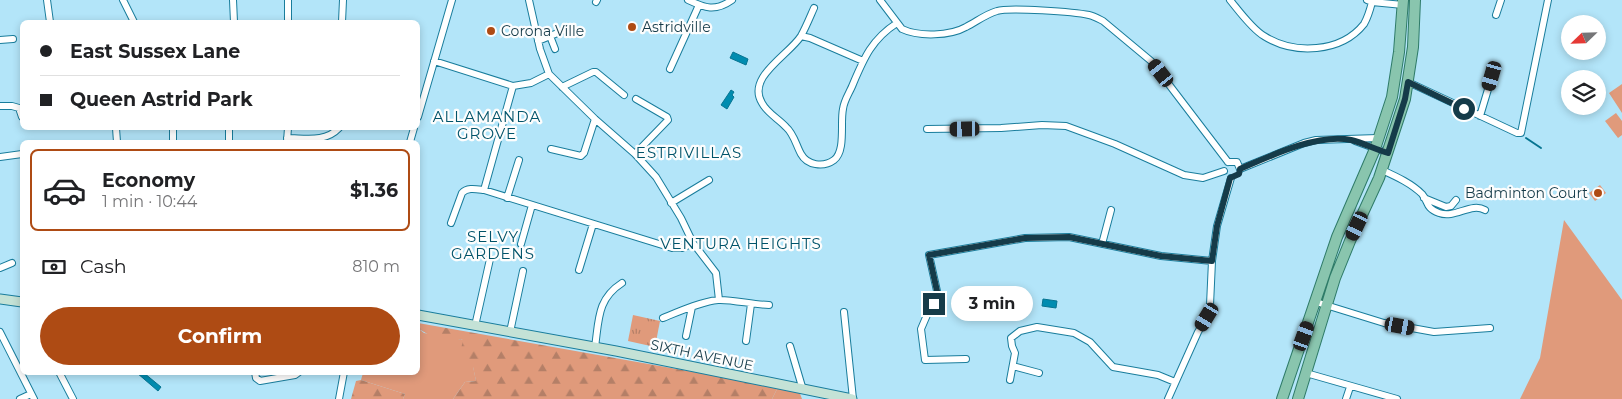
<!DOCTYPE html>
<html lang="en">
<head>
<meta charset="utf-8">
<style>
	body { margin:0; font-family:Montserrat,sans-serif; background:#f2f2f2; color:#202124; height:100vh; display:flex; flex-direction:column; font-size:19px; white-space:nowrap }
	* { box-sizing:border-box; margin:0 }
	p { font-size:16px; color:#757577 }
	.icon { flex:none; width:28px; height:28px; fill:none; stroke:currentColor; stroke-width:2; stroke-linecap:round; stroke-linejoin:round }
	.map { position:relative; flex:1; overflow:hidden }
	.drawer { position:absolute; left:20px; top:140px; width:400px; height:235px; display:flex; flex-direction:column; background:#fff; border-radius:8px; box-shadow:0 2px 8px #0003 }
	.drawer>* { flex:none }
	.hud { position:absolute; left:20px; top:20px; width:400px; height:110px; border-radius:8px; box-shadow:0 2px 8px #0003; display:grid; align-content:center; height:110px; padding:0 20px; background:#fff }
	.needle { width:32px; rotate:247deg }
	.controls { position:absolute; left:1561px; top:15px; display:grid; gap:10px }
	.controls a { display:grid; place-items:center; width:45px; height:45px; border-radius:50%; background:#fff; box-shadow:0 2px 8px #0003; font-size:25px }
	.end { position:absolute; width:22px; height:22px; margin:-11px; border:6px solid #153b49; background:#fff; box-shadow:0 0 0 2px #fff }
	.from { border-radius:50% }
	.bubble { position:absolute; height:35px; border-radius:18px; background:#fff; box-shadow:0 2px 8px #0003; font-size:16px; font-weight:700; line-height:35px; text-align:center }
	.car { position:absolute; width:15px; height:30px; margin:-15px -8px; border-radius:6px; box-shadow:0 0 4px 1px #0007; background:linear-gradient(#222 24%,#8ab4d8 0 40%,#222 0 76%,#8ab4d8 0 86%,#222 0) }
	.hud b { display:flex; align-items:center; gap:18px; height:48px; font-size:19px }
	.hud b+b { border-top:1px solid #e0e0e0 }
	.hud i { width:12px; height:12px; background:#202124 }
	ul { padding:9px 0 0; list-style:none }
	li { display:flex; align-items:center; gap:15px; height:82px; margin:0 10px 8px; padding:0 10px; border:2px solid transparent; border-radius:8px }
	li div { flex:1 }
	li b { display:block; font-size:19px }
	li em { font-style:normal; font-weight:700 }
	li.active { border-color:#ae4b14 }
	li>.icon { width:45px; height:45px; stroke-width:1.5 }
	.pay { display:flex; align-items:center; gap:12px; height:55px; padding:0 20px; font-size:19px }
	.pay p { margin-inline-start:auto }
	.button { display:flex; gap:10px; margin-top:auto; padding:10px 20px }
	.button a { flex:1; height:58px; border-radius:30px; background:#ae4b14; color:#fff; font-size:20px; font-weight:700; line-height:58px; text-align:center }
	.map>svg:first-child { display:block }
	.grass { fill:#e09a7b }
	.forest { fill:url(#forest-firs) }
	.park { fill:url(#park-tufts) }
	.water { fill:#008cb0; stroke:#067491 }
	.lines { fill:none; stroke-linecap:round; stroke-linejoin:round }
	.stream { stroke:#067491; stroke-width:2 }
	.minor-casing { stroke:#197d9c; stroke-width:8 }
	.secondary-casing { stroke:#197d9c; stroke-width:11 }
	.primary-casing { stroke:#2e7b68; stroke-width:12 }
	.minor { stroke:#fff; stroke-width:6 }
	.secondary { stroke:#c4e2d6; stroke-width:9 }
	.primary { stroke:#89c5ae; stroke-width:10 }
	.route { stroke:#153b49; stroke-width:6 }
	.poi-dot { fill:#ae4b14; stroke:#fdfdfd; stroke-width:2 }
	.labels { text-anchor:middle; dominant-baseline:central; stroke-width:4.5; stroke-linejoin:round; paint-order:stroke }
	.poi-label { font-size:14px; fill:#153b49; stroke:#fdfdfd; text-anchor:start }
	.street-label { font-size:14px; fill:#153b49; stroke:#fdfdfd }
	.neighbourhood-label { font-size:15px; letter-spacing:1px; fill:#00536a; stroke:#fdfdfd }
</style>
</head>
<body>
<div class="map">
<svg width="1622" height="399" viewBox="0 0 1622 399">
	<defs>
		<pattern id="forest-firs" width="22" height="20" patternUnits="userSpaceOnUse" patternTransform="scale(1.25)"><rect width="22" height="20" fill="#e09a7b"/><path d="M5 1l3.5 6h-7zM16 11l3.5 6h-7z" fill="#b47f67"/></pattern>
		<pattern id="park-tufts" width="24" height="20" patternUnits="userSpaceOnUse" patternTransform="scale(1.25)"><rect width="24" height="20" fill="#e09a7b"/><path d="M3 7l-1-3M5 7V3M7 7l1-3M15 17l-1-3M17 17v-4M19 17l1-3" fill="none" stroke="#b47f67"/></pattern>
	</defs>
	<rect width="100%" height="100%" fill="#b3e5f9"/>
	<path class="grass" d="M1622,84V113L1609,93Z
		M1616,113L1622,121V135L1618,138L1605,121Z
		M1600,185L1606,193L1595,201L1589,193Z
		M1564,220L1622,300V399H1520L1540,358Z
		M418,323L419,329L424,333L464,340L473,366L476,381L465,382L453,399H403L405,394L361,380L363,373L418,372Z
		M778,387L799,391L802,399H772Z"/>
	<path class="forest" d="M418,323L778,387L772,399H453L465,382L476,381L473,367L462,365L459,358L463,340L458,339L454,342L436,339L419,329Z
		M361,380L405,394L403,399H351L356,381Z"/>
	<path class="park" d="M633,315L660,321L655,347L628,341Z"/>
	<path class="water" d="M733,52L748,59L746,65L730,58Z
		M731,90L734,92L732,95L734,97L727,109L721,105Z
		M1043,299L1057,301L1056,308L1042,306Z
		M137,373H144L161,387L158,391Z"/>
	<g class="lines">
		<path class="stream" d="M1526,138L1541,148"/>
		<defs>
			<path id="minor" d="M47,0L50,22
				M123,0L134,22
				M233,0L234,22
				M529,0L540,49L549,74L595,119L635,154L656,177L681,218L693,243L716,273L719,300
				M688,0C705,8 715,12 732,0
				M880,0L902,29C919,37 950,36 966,27C976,22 986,14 997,11C1009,7 1075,12 1089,15C1094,16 1099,19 1103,21L1151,61L1228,162
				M1230,0C1239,11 1252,29 1264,36C1294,55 1341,53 1364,24C1368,17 1370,10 1372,2
				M1367,0L1372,2L1403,5
				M596,2L597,0
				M814,8C810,17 806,27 801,36C789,55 746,77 762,103C767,113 779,119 786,127C794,134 796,145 801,154C807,165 823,168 834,160C846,151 840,122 843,109C844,100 850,92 853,84C864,58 872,39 897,23
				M1496,15L1501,0
				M288,22V0
				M342,22L343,0
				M550,36L555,49
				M801,36L810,38L863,61
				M0,40L13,39
				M538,41L560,32
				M434,61L513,86L531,83L549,74
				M670,69L699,5
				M1408,82L1517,133H1521L1548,0
				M562,87L593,72H596L624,95
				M0,106H12L19,108L22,117
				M1480,116L1492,76
				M418,117L452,0
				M116,128L117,142
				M927,129L1001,128L1042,125L1066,126L1115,144L1184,175L1203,178L1224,171
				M287,138C305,138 325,143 339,128
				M287,141L288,128
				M1355,141L1388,153
				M173,142V128
				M229,142V128
				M410,142L414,128
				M551,149L581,156L584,153L595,119
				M635,154L668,120L667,117L636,99
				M0,157L22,154
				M1228,162H1237L1240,169
				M1240,169L1304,143L1316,140L1378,138
				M1382,170C1395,176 1411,183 1422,194C1429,202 1425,208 1439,213C1455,219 1471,202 1485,210
				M484,190L513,86
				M507,198L519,160
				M1424,198L1446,207L1451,206L1456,200
				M671,203L709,180
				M451,223L462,193C467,187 476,189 484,190L672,248H682L693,243
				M521,244L532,205
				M1102,244L1111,210
				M0,268L12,263
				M579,270L593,224
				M1316,302L1384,323L1434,332L1490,328
				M844,312L853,399
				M663,318C680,311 700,302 718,300C731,299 754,305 769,305
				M475,326L490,259
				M0,332L34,399
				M510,332L523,271
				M686,336L692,307
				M746,341L751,304
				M790,346L803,390
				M595,347C599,320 597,299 622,283
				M966,359L925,360L921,329L927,315L934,304L937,291L929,255L1025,238L1069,237L1161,256L1212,261
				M1013,366L1039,373
				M59,372L73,399
				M255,372L256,378L260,381L295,375L299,372
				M1306,373L1397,399
				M1010,380L1015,353L1012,346L1011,338L1020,331L1037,327L1074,333L1090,342L1113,367L1158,375L1175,382
				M20,399L31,394
				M339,399L344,372
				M1168,399L1198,332L1207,317L1210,305L1212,261L1217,226L1231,178
				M1346,399L1350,387"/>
			<path id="secondary" d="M0,299L22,302
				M418,315L616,351L852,399"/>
			<path id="primary" d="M1282,399L1337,237L1375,149L1392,97L1399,52L1403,0
				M1298,399L1335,278L1350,241L1379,178L1405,99L1413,47L1415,0"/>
		</defs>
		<use href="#minor" class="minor-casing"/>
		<use href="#secondary" class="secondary-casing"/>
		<use href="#primary" class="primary-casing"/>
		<use href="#minor" class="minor"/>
		<use href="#secondary" class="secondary"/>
		<use href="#primary" class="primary"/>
	</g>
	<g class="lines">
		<path class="route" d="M934,304L937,291L929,255L1025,238L1069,237L1161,256L1212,261L1217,226L1229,182L1230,178L1239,174L1240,169C1270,156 1318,133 1351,140C1363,143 1375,149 1388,153L1405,99L1408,82L1464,109"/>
	</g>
	<g class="poi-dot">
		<circle cx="632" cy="27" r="5"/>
		<circle cx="491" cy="31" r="5"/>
		<circle cx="1598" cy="193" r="5"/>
	</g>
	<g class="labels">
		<g class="poi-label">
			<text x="642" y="27">Astridville</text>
			<text x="501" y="31">Corona Ville</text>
			<text x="1588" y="193" text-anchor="end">Badminton Court</text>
		</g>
		<g class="street-label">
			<text transform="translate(702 355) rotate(12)">SIXTH AVENUE</text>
		</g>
		<g class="neighbourhood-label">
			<text x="487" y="116">ALLAMANDA<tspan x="487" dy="17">GROVE</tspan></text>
			<text x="689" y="152">ESTRIVILLAS</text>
			<text x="493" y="236">SELVY<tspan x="493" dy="17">GARDENS</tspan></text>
			<text x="741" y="243">VENTURA HEIGHTS</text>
		</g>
	</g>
</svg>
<div class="controls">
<a><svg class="needle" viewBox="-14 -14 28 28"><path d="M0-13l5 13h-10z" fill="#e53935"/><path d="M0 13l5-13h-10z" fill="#757577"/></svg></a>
<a><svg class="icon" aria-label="layers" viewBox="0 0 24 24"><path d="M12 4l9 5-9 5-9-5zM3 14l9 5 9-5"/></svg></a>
</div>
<i class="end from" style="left:1464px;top:109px"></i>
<i class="end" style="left:934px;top:304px"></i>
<div class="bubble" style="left:951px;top:286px;width:82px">3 min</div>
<i class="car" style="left:1161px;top:73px;rotate:322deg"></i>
<i class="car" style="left:1492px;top:76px;rotate:196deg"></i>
<i class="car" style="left:965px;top:129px;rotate:269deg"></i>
<i class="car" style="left:1357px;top:226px;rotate:205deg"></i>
<i class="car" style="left:1207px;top:317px;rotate:211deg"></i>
<i class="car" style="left:1400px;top:326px;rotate:100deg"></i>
<i class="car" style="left:1304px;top:336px;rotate:20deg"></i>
<div class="hud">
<b><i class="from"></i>East Sussex Lane</b>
<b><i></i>Queen Astrid Park</b>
</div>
<section class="drawer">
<ul>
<li class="active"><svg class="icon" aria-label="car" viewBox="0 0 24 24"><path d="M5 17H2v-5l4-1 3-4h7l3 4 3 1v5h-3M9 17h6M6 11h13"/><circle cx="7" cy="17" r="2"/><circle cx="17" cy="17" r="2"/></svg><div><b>Economy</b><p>1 min · 10:44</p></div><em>$1.36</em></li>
</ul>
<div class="pay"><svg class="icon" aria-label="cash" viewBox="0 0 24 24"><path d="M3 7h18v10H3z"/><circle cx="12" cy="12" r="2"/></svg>Cash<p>810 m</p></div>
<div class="button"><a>Confirm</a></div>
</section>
</div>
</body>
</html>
